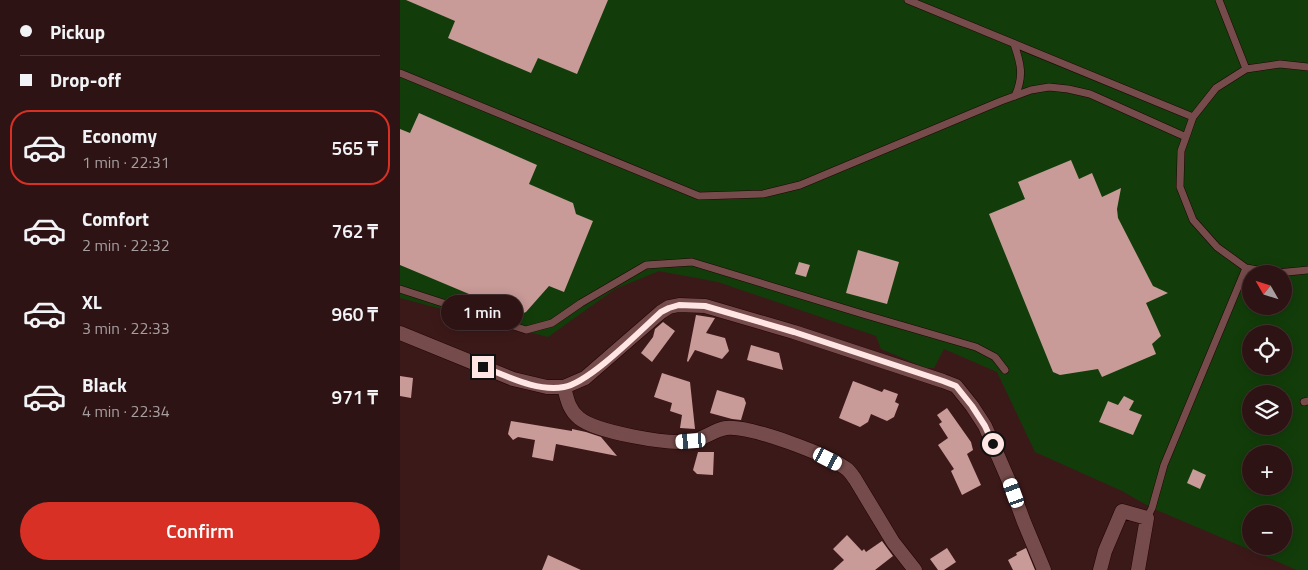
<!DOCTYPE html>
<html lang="en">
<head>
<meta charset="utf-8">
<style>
	body { margin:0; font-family:"Titillium Web",sans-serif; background:#392021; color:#f1f3f6; height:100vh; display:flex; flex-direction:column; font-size:19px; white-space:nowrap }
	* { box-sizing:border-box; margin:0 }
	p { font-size:16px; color:#a79ea0 }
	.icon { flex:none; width:28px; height:28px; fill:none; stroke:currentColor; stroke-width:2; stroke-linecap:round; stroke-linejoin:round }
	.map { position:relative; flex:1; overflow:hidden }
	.side { display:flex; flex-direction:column; background:#2d1313; width:400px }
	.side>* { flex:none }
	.guide { display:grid; align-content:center; height:110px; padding:0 20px; background:#2d1313 }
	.needle { width:32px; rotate:309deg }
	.tools { position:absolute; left:842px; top:265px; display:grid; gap:10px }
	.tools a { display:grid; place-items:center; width:50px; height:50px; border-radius:50%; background:#2d1313; box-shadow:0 2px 12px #0003,0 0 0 1px #483233; font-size:25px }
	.end { position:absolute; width:22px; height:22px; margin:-11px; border:6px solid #ffe5e4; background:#111; box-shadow:0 0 0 2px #111 }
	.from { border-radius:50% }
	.bubble { position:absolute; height:35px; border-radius:18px; background:#2d1313; box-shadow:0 2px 12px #0003,0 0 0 1px #483233; font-size:16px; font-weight:600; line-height:35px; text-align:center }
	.car { position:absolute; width:15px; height:30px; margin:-15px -8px; border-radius:6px; box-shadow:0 0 4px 1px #0007; background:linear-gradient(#fff 24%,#345 0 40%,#fff 0 76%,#345 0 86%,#fff 0) }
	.guide b { display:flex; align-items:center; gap:18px; height:48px; font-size:19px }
	.guide b+b { border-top:1px solid #483233 }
	.guide i { width:12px; height:12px; background:#f1f3f6 }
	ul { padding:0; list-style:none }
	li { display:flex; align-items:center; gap:15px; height:75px; margin:0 10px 8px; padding:0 10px; border:2px solid transparent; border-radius:20px }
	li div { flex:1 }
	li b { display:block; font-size:19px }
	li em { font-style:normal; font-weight:600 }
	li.selected { border-color:#d93025 }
	li>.icon { width:45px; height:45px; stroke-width:1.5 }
	.button { display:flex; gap:10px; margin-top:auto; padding:10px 20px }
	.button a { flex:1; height:58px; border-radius:30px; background:#d93025; color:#fff; font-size:20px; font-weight:600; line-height:58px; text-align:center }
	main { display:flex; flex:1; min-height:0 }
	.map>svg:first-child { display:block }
	.green { fill:#123d0a; fill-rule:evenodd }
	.building { fill:#c89a98 }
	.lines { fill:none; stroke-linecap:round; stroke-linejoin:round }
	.lane-casing { stroke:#210305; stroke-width:8 }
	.street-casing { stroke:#210305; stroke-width:15 }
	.lane { stroke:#754c4b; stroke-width:7 }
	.street { stroke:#754c4b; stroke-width:14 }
	.route { stroke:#ffe5e4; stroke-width:6 }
</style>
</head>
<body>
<main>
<section class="side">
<div class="guide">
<b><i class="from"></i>Pickup</b>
<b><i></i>Drop-off</b>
</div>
<ul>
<li class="selected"><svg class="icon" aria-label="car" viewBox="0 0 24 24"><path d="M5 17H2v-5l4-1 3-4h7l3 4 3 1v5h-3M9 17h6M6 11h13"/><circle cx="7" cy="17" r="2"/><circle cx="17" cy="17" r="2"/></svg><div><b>Economy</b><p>1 min · 22:31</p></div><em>565 ₸</em></li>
<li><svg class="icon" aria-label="car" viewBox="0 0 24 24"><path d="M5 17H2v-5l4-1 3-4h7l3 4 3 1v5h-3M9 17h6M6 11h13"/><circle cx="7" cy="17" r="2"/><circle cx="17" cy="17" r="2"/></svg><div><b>Comfort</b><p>2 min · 22:32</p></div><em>762 ₸</em></li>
<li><svg class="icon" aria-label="car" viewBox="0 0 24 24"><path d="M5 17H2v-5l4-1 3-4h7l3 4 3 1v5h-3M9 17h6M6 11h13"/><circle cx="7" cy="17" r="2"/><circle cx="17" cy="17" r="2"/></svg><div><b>XL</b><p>3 min · 22:33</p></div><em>960 ₸</em></li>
<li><svg class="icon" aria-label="car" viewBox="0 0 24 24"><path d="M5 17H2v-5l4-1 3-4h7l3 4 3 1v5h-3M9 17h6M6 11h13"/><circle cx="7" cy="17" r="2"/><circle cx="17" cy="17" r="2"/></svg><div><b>Black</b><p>4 min · 22:34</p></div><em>971 ₸</em></li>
</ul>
<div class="button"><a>Confirm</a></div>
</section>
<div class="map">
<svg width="908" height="570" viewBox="0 0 908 570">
	<rect width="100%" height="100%" fill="#3c1919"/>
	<path class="green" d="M0,0H908V570H897L752,508L722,491L635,452L597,372L544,349L534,368H526L481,349L476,336L318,282L259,271L215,289L148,337L0,298ZM851,274H884V306H851ZM851,334H884V366H851ZM851,394H884V426H851ZM851,454H884V486H851ZM851,514H884V546H851Z"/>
	<path class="building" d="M6,0H208L177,74L138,58L131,73L48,38L55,21Z
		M19,113L137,165L129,184L173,203L176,214L193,221L164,292L149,286L126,312L119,315L0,265V129L10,133Z
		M671,160L679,179L692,173L702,197L721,188L717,209L718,218L753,286L768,293L746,303L761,336L752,344L756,354L702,377L698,369L660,375L653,372L589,214L625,199L618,182Z
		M458,250L499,262L487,304L446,293Z
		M399,262L410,265L406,277L395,274Z
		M296,315L315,318L306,333L325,338L329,351L322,359L295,350L288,362L287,361Z
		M263,322L275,331L252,362L241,353L253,337L255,329Z
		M351,345L379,353L383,370L347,360Z
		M262,373L290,382L295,429L280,428L282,415L270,411L272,403L254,397Z
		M0,376L13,378L11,398L0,396Z
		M453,381L482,392L484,389L498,394L495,402L499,404L494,417L487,421L471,414L468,422L460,427L439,418Z
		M317,390L344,398L346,403L341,420L332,419L310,413Z
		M724,396L734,401L729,410L742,415L733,435L699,422L708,401L718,405Z
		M547,408L571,442L573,450L567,454L581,485L562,495L551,471L554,469L538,445L548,438L539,424L542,422L537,415Z
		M111,421L172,431V429L186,432L201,437L217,456L156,444L153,461L132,457L135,440L118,437L113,440L108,434Z
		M298,452H314L313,475L297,474L293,470Z
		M793,469L806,475L800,489L787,483Z
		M447,535L462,551L464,549L466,552L482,541L493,556L475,570H433L444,560L433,549Z
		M547,548L556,562L544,570H538L530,559Z
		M626,548L635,570H613L608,560L617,555L616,553Z
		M148,555L181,570H142Z"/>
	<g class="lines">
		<defs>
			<path id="lane" d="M508,0L793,117
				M819,0L846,69
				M614,44C621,64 624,76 615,96
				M908,67L880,64L846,69L816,88L793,117L786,137L781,151L780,187L793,220L817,247L846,268L877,273L908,270
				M0,73L299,196L363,194L400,185L601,101L631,90L649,87L668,89L690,94L786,137
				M0,289L126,330L152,323L181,303L246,265L292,262L466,315L576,347L595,357L605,370
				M904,402L908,401
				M747,518L752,508L764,465L846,268"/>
			<path id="street" d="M0,333L113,379L147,387H164L185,378L261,312L269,307L279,305L305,306L394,332L543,381L556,386L572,406L585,426L608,479L624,522L644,570
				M164,387C167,399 169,410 179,418C196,432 268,445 290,441C303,440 313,430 326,428C349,425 430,455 448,470C451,473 453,476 455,479L493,542L515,570
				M700,570L705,551L722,511L747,518L738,570"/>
		</defs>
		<use href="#lane" class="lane-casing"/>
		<use href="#street" class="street-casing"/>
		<use href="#lane" class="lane"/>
		<use href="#street" class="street"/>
	</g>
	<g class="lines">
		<path class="route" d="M83,367C107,376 137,392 164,387C189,383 240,331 261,312L269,308L279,305L305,306L394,332L543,381L556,386L572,406L585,426L593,444"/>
	</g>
</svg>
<div class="tools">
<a><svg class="needle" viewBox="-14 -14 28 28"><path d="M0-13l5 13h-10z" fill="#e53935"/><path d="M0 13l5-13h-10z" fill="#a79ea0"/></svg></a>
<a><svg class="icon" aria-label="locate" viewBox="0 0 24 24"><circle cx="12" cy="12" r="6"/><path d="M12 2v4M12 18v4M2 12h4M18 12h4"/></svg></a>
<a><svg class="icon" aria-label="layers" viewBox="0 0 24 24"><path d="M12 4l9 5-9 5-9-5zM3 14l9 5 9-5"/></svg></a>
<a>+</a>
<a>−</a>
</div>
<i class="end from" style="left:593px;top:444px"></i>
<i class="end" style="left:83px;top:367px"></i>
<div class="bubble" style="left:41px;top:295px;width:82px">1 min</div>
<i class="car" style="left:291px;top:441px;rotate:266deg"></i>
<i class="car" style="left:428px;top:459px;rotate:117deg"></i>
<i class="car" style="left:614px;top:493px;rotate:340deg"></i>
</div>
</main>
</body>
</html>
